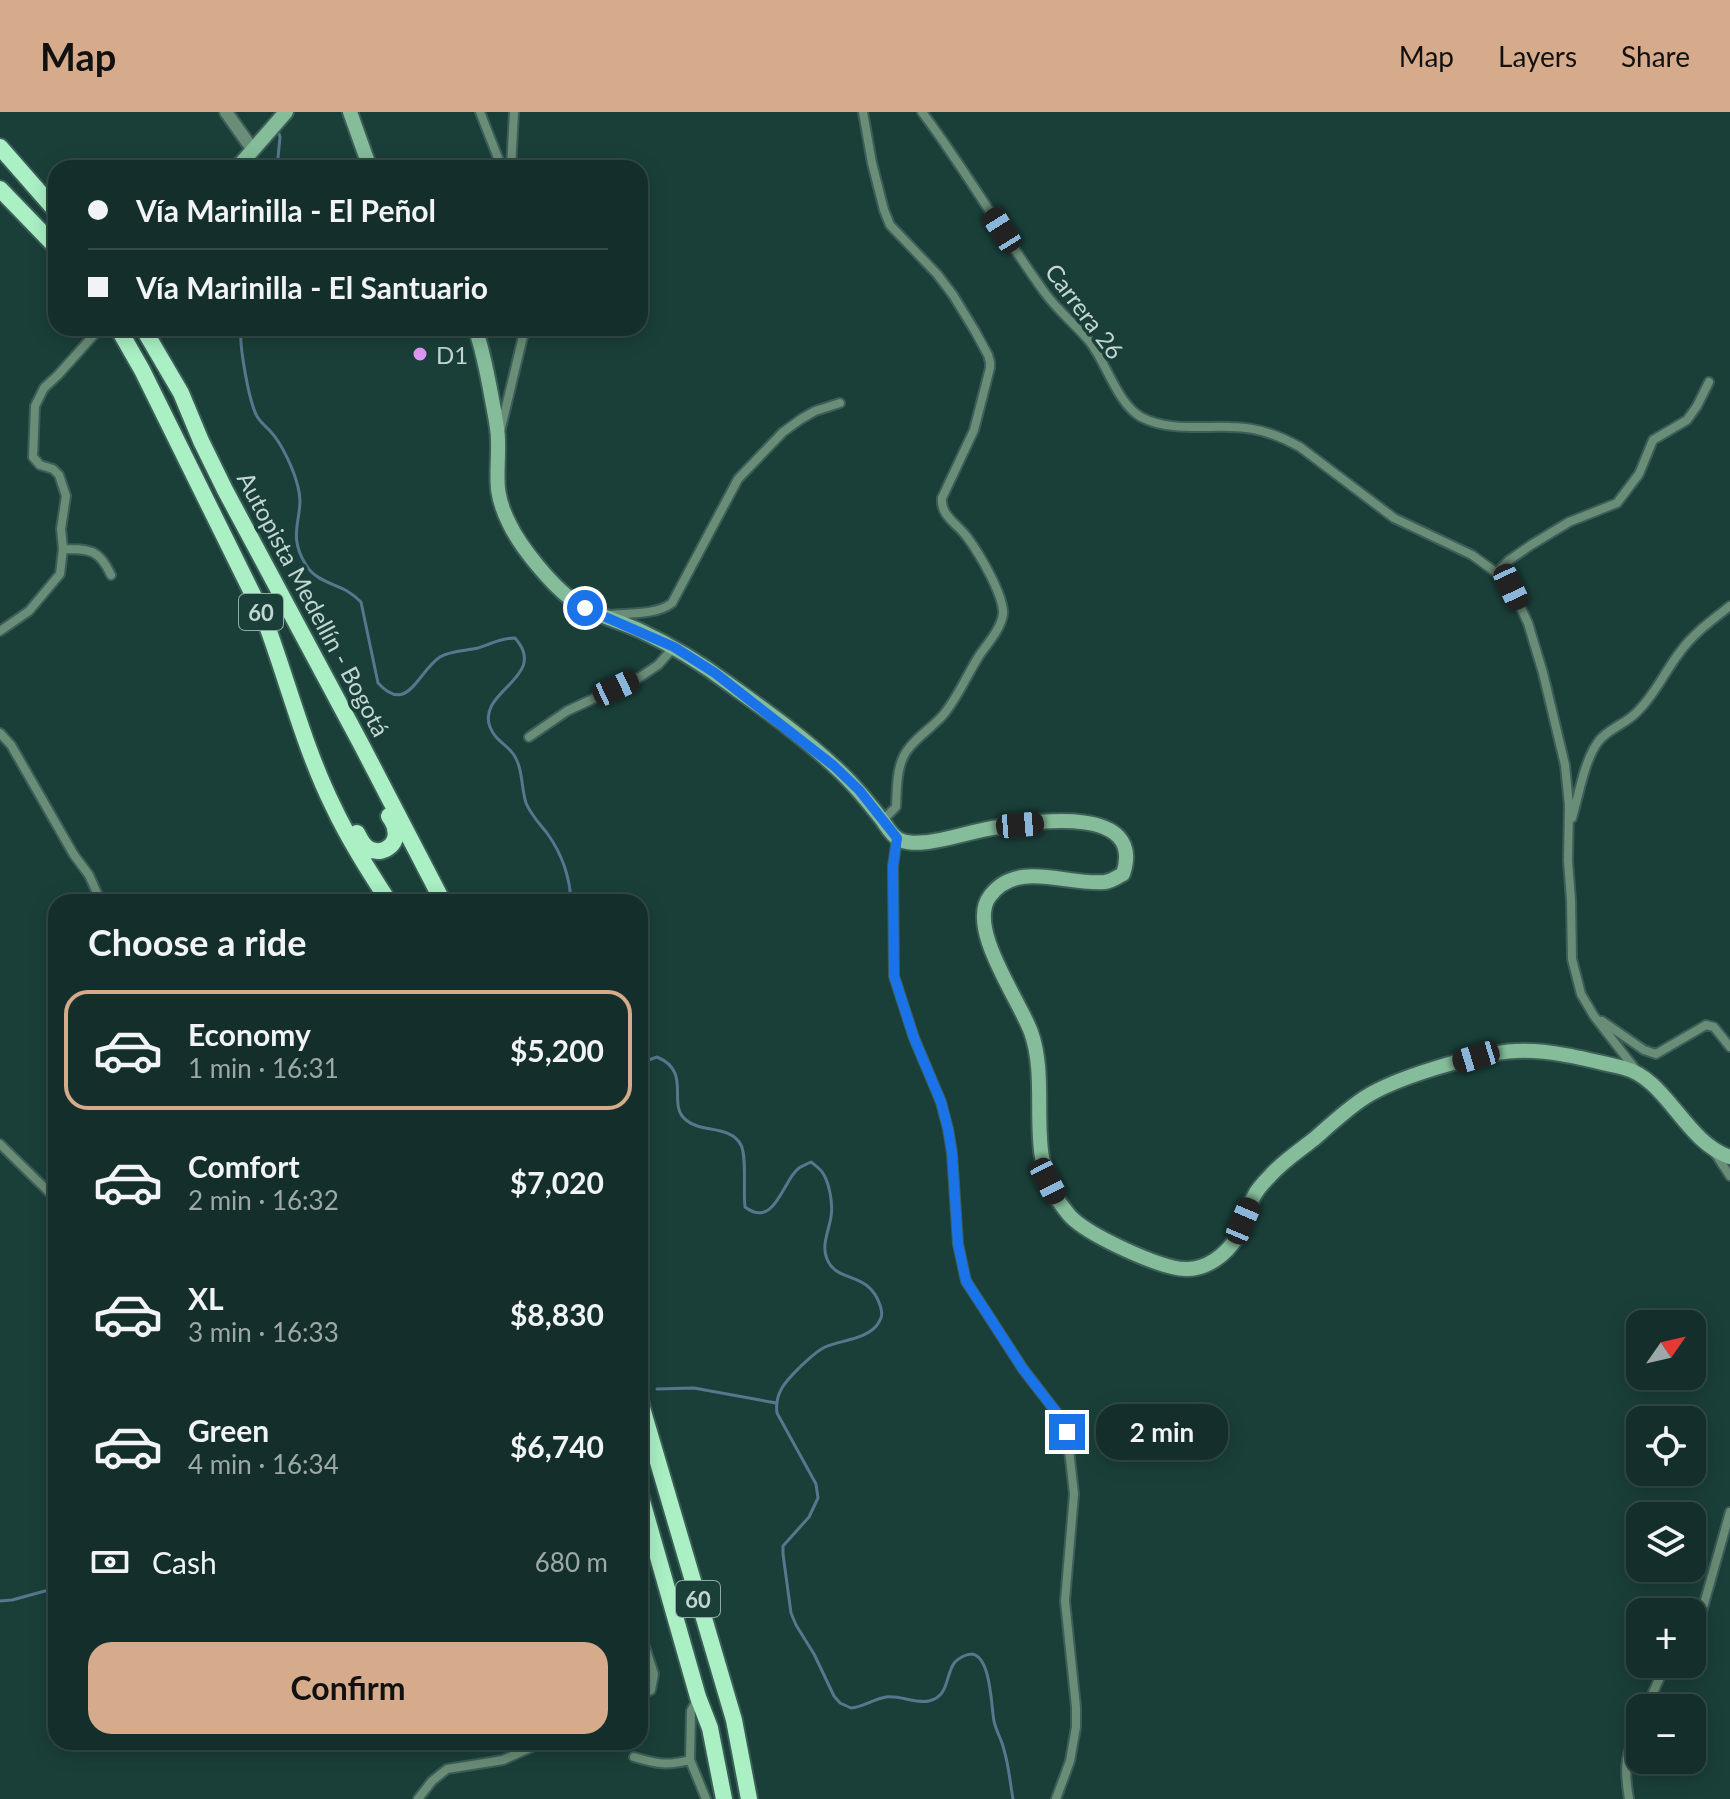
<!DOCTYPE html>
<html lang="en">
<head>
<meta charset="utf-8">
<style>
	body { margin:0; font-family:Lato,sans-serif; background:#1d3733; color:#f1f3f6; height:100vh; display:flex; flex-direction:column; font-size:30px; white-space:nowrap }
	* { box-sizing:border-box; margin:0 }
	p { font-size:26px; color:#9da9a9 }
	.icon { flex:none; width:44px; height:44px; fill:none; stroke:currentColor; stroke-width:2; stroke-linecap:round; stroke-linejoin:round }
	.map { position:relative; flex:1; overflow:hidden }
	.drawer { position:absolute; left:48px; top:782px; width:600px; height:856px; display:flex; flex-direction:column; background:#142f2b; border-radius:24px; box-shadow:0 4px 20px #0003,0 0 0 2px #334a47 }
	.drawer>* { flex:none }
	.guide { position:absolute; left:48px; top:48px; width:600px; height:176px; border-radius:24px; box-shadow:0 4px 20px #0003,0 0 0 2px #334a47; display:grid; align-content:center; height:176px; padding:0 40px; background:#142f2b }
	.needle { width:52px; rotate:56deg }
	.tools { position:absolute; left:1626px; top:1198px; display:grid; gap:16px }
	.tools a { display:grid; place-items:center; width:80px; height:80px; border-radius:16px; background:#142f2b; box-shadow:0 4px 20px #0003,0 0 0 2px #334a47; font-size:40px }
	.end { position:absolute; width:36px; height:36px; margin:-18px; border:10px solid #1a73e8; background:#fff; box-shadow:0 0 0 4px #fff }
	.from { border-radius:50% }
	.bubble { position:absolute; height:56px; border-radius:24px; background:#142f2b; box-shadow:0 4px 20px #0003,0 0 0 2px #334a47; font-size:26px; font-weight:700; line-height:56px; text-align:center }
	.car { position:absolute; width:24px; height:48px; margin:-24px -12px; border-radius:10px; box-shadow:0 0 6px 2px #0007; background:linear-gradient(#222 24%,#8ab4d8 0 40%,#222 0 76%,#8ab4d8 0 86%,#222 0) }
	.guide b { display:flex; align-items:center; gap:28px; height:76px; font-size:30px }
	.guide b+b { border-top:2px solid #334a47 }
	.guide i { width:20px; height:20px; background:#f1f3f6 }
	ul { padding:0; list-style:none }
	li { display:flex; align-items:center; gap:24px; height:120px; margin:0 16px 12px; padding:0 24px; border:4px solid transparent; border-radius:24px }
	li div { flex:1 }
	li b { display:block; font-size:30px }
	li em { font-style:normal; font-weight:700 }
	li.active { border-color:#d6ab8b }
	li>.icon { width:72px; height:72px; stroke-width:1.5 }
	h2 { padding:0 40px; font-size:36px; line-height:96px }
	.pay { display:flex; align-items:center; gap:20px; height:88px; padding:0 40px; font-size:30px }
	.pay p { margin-inline-start:auto }
	.cta { display:flex; gap:16px; margin-top:auto; padding:16px 40px }
	.cta a { flex:1; height:92px; border-radius:24px; background:#d6ab8b; color:#111; font-size:32px; font-weight:700; line-height:92px; text-align:center }
	header { display:flex; align-items:center; gap:48px; box-sizing:border-box; height:112px; padding:0 40px; background:#d6ab8b; color:#111 }
	header strong { font-size:38px }
	nav { display:flex; gap:44px; margin-inline-start:auto; font-size:28px }
	.map>svg:first-child { display:block }
	.lines { fill:none; stroke-linecap:round; stroke-linejoin:round }
	.stream { stroke:#55788e; stroke-width:3 }
	.minor-casing { stroke:#3c5d58; stroke-width:12 }
	.tertiary-casing { stroke:#3c5d58; stroke-width:16 }
	.secondary-casing { stroke:#3c5d58; stroke-width:18 }
	.trunk-casing { stroke:#3c5d58; stroke-width:20 }
	.minor { stroke:#6a8d77; stroke-width:8 }
	.tertiary { stroke:#6a8d77; stroke-width:12 }
	.secondary { stroke:#85bd9a; stroke-width:14 }
	.trunk { stroke:#aaf0c4; stroke-width:16 }
	.route { stroke:#1a73e8; stroke-width:10 }
	.poi-dot { fill:#dd99f3; stroke:#1a3f39; stroke-width:3 }
	.labels { text-anchor:middle; dominant-baseline:central; stroke-width:7; stroke-linejoin:round; paint-order:stroke }
	.shield { fill:#1a3f39; stroke:#90a9a5; stroke-width:2 }
	.shield-label { font-size:22px; font-weight:bold; fill:#c3d6d3 }
	.street-label { font-size:24px; fill:#c3d6d3; stroke:#1a3f39 }
	.poi-label { font-size:24px; fill:#c3d6d3; stroke:#1a3f39; text-anchor:start }
</style>
</head>
<body>
<header>
<strong>Map</strong>
<nav><a>Map</a><a>Layers</a><a>Share</a></nav>
</header>
<div class="map">
<svg width="1730" height="1687" viewBox="0 0 1730 1687">
	<rect width="100%" height="100%" fill="#1a3f39"/>
	<g class="lines">
		<path class="stream" d="M277,56L280,25L277,16
			M241,216C239,233 249,292 258,306C262,312 267,315 271,320C282,332 294,358 298,375C306,404 285,420 306,453C315,468 332,471 347,479C352,482 357,486 361,490L378,571C408,604 418,559 440,545C451,538 466,539 478,536C491,532 501,526 515,526C550,565 476,579 490,615C496,630 506,631 514,643C523,657 521,675 526,691C531,703 539,711 547,721C562,742 570,764 571,790
			M640,951L657,945C693,960 666,992 686,1008C701,1021 731,1013 741,1033C747,1045 743,1078 745,1095C775,1118 783,1067 799,1056C803,1053 807,1052 811,1050C816,1054 822,1058 824,1063C830,1074 833,1093 831,1105C829,1118 821,1134 827,1147C837,1172 868,1158 880,1193C882,1199 883,1204 879,1210C870,1227 841,1228 825,1235C815,1240 809,1247 801,1254C787,1268 774,1280 777,1301L816,1372L818,1386L809,1405L783,1434V1442L791,1501L796,1513L814,1542L834,1584L840,1591L851,1596C863,1595 874,1587 886,1585C900,1583 916,1592 929,1589C950,1584 945,1562 955,1550C959,1546 966,1542 972,1542C991,1545 991,1593 994,1609C996,1619 1002,1628 1004,1638C1009,1654 1010,1671 1013,1687
			M657,1277L694,1276L776,1291
			M0,1489L12,1488L56,1476"/>
		<defs>
			<path id="minor" d="M480,0L502,56
				M863,0L872,51L884,98L890,113L937,162L953,183L975,219L988,243L990,250V256L974,318L942,386C940,404 958,412 967,425C979,441 1004,483 1003,502C1001,517 987,532 979,544C967,563 958,585 944,602C934,614 919,623 909,636C896,651 897,676 896,695L883,708
				M922,0C966,58 1002,122 1045,181C1058,199 1076,213 1090,230C1107,252 1117,291 1141,305C1167,319 1202,314 1231,315C1255,315 1279,323 1300,335L1394,406L1472,443L1501,464L1511,475L1528,511L1543,561L1565,653L1569,693L1568,749L1571,788L1572,847L1581,882L1594,904L1636,958
				M511,56L514,0
				M501,316L525,216
				M63,437C90,437 99,437 111,463
				M1496,461L1508,449L1531,433L1569,410L1617,391L1639,362L1653,328L1687,308L1697,294L1709,270
				M609,503C628,501 657,503 672,491L738,367L783,320L801,307L815,299L840,291
				M0,519L29,499L60,462L63,437L61,417L66,384L59,363L53,357L40,353L33,345L35,294L44,276L58,263L100,216
				M0,621L11,633L74,743L89,763L101,790
				M529,625L567,599L640,565L658,553L674,535
				M1572,706C1579,683 1584,649 1598,630C1607,617 1626,612 1637,600C1655,583 1665,559 1680,540C1694,521 1712,508 1730,494
				M897,726L893,754L894,864L914,926L941,990L948,1017L952,1041L958,1132L966,1169L1023,1257L1060,1305L1067,1320L1074,1382L1065,1489L1076,1595V1615L1070,1649L1056,1687
				M1602,909L1644,938L1656,942L1706,913L1714,915L1730,935
				M0,1032L56,1087
				M1713,1038L1730,1064
				M1692,1514L1702,1499L1730,1400
				M640,1520L654,1562L651,1578L640,1583
				M698,1586L691,1599L690,1648L706,1687
				M1646,1596L1666,1552
				M634,1645C657,1652 667,1654 690,1648
				M418,1687L432,1669L447,1657L503,1648L543,1630
				M1629,1687C1623,1652 1626,1643 1640,1611"/>
			<path id="tertiary" d="M226,0L253,38"/>
			<path id="secondary" d="M350,0L370,56
				M237,56L286,0
				M475,216C484,241 488,266 493,293C495,304 498,317 498,328C499,363 492,377 509,411C520,435 553,475 575,490C595,503 619,509 641,519C673,534 701,551 729,572C765,598 802,624 834,654C851,669 865,686 879,704C885,711 890,722 898,727C907,732 918,731 928,730C952,727 975,718 999,715C1036,709 1146,693 1123,762C1117,765 1112,769 1105,770C1068,774 1017,747 990,784C966,815 1019,887 1031,920C1050,973 1025,1039 1058,1088C1061,1093 1066,1099 1070,1104C1088,1123 1159,1156 1185,1157C1206,1158 1226,1143 1237,1125C1244,1112 1247,1097 1254,1084C1258,1076 1264,1070 1270,1064C1283,1049 1299,1039 1314,1027C1330,1013 1346,998 1364,986C1396,965 1478,941 1516,939C1549,937 1591,948 1624,956C1667,967 1685,1030 1730,1045"/>
			<path id="trunk" d="M0,35L56,99
				M0,77L56,135
				M118,216L142,258L263,503C287,566 303,633 333,694C349,728 369,759 389,790
				M143,216L181,281L201,329L225,378L361,632L443,790
				M357,721C360,727 363,734 369,737C383,744 399,732 395,717C395,714 391,707 389,704
				M640,1289L734,1608L749,1687
				M640,1382L698,1585L710,1616L724,1687"/>
		</defs>
		<use href="#minor" class="minor-casing"/>
		<use href="#tertiary" class="tertiary-casing"/>
		<use href="#secondary" class="secondary-casing"/>
		<use href="#trunk" class="trunk-casing"/>
		<use href="#minor" class="minor"/>
		<use href="#tertiary" class="tertiary"/>
		<use href="#secondary" class="secondary"/>
		<use href="#trunk" class="trunk"/>
	</g>
	<g class="lines">
		<path class="route" d="M585,496L674,535L715,561L834,654L859,678L897,726L893,754L894,864L914,926L941,990L948,1017L952,1041L958,1132L966,1169L1023,1257L1060,1305L1067,1320"/>
	</g>
	<circle class="poi-dot" cx="420" cy="242" r="8"/>
	<g class="labels">
		<g class="shield">
			<rect x="239" y="482" width="44" height="36" rx="6"/>
			<rect x="676" y="1469" width="44" height="36" rx="6"/>
		</g>
		<g class="shield-label">
			<text x="261" y="500">60</text>
			<text x="698" y="1487">60</text>
		</g>
		<g class="street-label">
			<text transform="translate(1085 199) rotate(53)">Carrera 26</text>
			<text transform="translate(314 492) rotate(62)">Autopista Medellín - Bogotá</text>
		</g>
		<g class="poi-label">
			<text x="436" y="242">D1</text>
		</g>
	</g>
</svg>
<div class="tools">
<a><svg class="needle" viewBox="-14 -14 28 28"><path d="M0-13l5 13h-10z" fill="#e53935"/><path d="M0 13l5-13h-10z" fill="#9da9a9"/></svg></a>
<a><svg class="icon" aria-label="locate" viewBox="0 0 24 24"><circle cx="12" cy="12" r="6"/><path d="M12 2v4M12 18v4M2 12h4M18 12h4"/></svg></a>
<a><svg class="icon" aria-label="layers" viewBox="0 0 24 24"><path d="M12 4l9 5-9 5-9-5zM3 14l9 5 9-5"/></svg></a>
<a>+</a>
<a>−</a>
</div>
<i class="end from" style="left:585px;top:496px"></i>
<i class="end" style="left:1067px;top:1320px"></i>
<div class="bubble" style="left:1096px;top:1292px;width:132px">2 min</div>
<i class="car" style="left:1002px;top:118px;rotate:328deg"></i>
<i class="car" style="left:1511px;top:475px;rotate:155deg"></i>
<i class="car" style="left:616px;top:576px;rotate:65deg"></i>
<i class="car" style="left:1020px;top:713px;rotate:85deg"></i>
<i class="car" style="left:1476px;top:945px;rotate:253deg"></i>
<i class="car" style="left:1048px;top:1069px;rotate:153deg"></i>
<i class="car" style="left:1243px;top:1109px;rotate:23deg"></i>
<div class="guide">
<b><i class="from"></i>Vía Marinilla - El Peñol</b>
<b><i></i>Vía Marinilla - El Santuario</b>
</div>
<section class="drawer">
<h2>Choose a ride</h2>
<ul>
<li class="active"><svg class="icon" aria-label="car" viewBox="0 0 24 24"><path d="M5 17H2v-5l4-1 3-4h7l3 4 3 1v5h-3M9 17h6M6 11h13"/><circle cx="7" cy="17" r="2"/><circle cx="17" cy="17" r="2"/></svg><div><b>Economy</b><p>1 min · 16:31</p></div><em>$5,200</em></li>
<li><svg class="icon" aria-label="car" viewBox="0 0 24 24"><path d="M5 17H2v-5l4-1 3-4h7l3 4 3 1v5h-3M9 17h6M6 11h13"/><circle cx="7" cy="17" r="2"/><circle cx="17" cy="17" r="2"/></svg><div><b>Comfort</b><p>2 min · 16:32</p></div><em>$7,020</em></li>
<li><svg class="icon" aria-label="car" viewBox="0 0 24 24"><path d="M5 17H2v-5l4-1 3-4h7l3 4 3 1v5h-3M9 17h6M6 11h13"/><circle cx="7" cy="17" r="2"/><circle cx="17" cy="17" r="2"/></svg><div><b>XL</b><p>3 min · 16:33</p></div><em>$8,830</em></li>
<li><svg class="icon" aria-label="car" viewBox="0 0 24 24"><path d="M5 17H2v-5l4-1 3-4h7l3 4 3 1v5h-3M9 17h6M6 11h13"/><circle cx="7" cy="17" r="2"/><circle cx="17" cy="17" r="2"/></svg><div><b>Green</b><p>4 min · 16:34</p></div><em>$6,740</em></li>
</ul>
<div class="pay"><svg class="icon" aria-label="cash" viewBox="0 0 24 24"><path d="M3 7h18v10H3z"/><circle cx="12" cy="12" r="2"/></svg>Cash<p>680 m</p></div>
<div class="cta"><a>Confirm</a></div>
</section>
</div>
</body>
</html>
